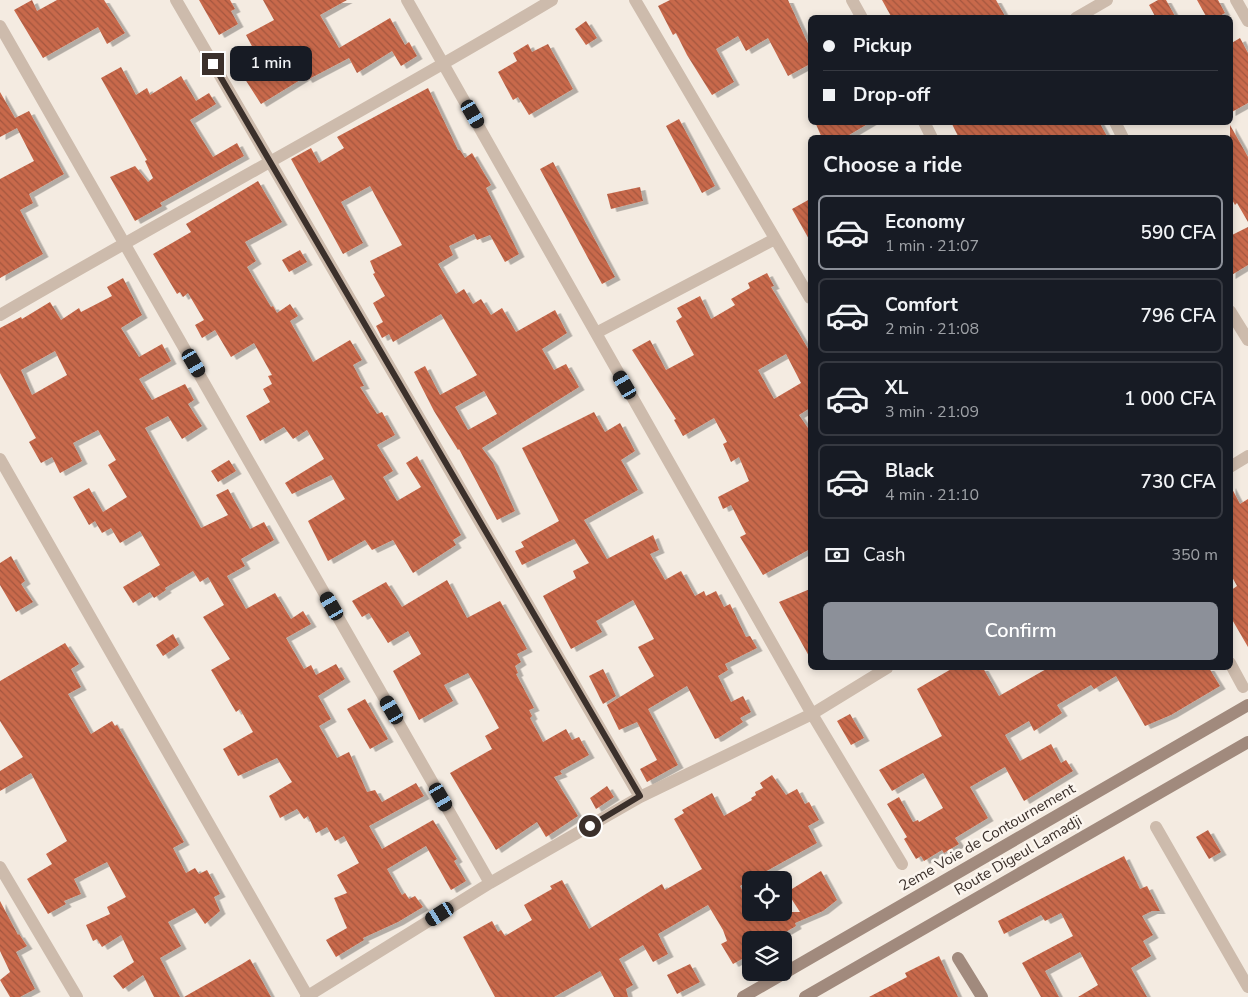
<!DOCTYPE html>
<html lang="en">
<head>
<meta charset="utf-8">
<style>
	body { margin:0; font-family:"Nunito Sans",sans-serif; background:#242831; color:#f1f3f6; height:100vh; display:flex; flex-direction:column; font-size:19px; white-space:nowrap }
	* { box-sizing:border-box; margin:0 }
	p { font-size:16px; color:#9ea1a6 }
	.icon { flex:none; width:28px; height:28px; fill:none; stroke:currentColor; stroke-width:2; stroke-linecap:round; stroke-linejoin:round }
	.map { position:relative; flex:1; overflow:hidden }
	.sheet { position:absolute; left:808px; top:135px; width:425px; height:535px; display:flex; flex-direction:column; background:#171b24; border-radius:8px; box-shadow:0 2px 8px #0003 }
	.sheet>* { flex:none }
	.banner { position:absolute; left:808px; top:15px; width:425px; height:110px; border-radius:8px; box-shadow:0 2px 8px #0003; display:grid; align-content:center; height:110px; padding:0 15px; background:#171b24 }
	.tools { position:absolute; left:742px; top:871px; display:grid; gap:10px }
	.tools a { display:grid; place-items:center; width:50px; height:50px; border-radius:8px; background:#171b24; box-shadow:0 2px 8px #0003; font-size:25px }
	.end { position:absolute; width:22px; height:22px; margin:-11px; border:6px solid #3b302b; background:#fff; box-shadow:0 0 0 2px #fff }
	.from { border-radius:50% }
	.bubble { position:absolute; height:35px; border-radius:8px; background:#171b24; box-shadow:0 2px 8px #0003; font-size:16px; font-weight:600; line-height:35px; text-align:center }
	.car { position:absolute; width:15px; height:30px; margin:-15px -8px; border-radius:6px; box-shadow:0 0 4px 1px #0007; background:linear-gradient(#222 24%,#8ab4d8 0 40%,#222 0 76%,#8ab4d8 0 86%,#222 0) }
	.banner b { display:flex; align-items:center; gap:18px; height:48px; font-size:19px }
	.banner b+b { border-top:1px solid #363941 }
	.banner i { width:12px; height:12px; background:#f1f3f6 }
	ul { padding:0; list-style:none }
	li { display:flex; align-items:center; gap:15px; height:75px; margin:0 10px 8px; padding:0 5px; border:2px solid #363941; border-radius:8px }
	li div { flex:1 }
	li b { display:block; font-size:19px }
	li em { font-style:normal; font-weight:600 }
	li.selected { border-color:#8c9099 }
	li>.icon { width:45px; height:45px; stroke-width:1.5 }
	h2 { padding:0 15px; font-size:22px; line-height:60px }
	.pay { display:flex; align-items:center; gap:12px; height:55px; padding:0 15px; font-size:19px }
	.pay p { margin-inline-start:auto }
	.button { display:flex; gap:10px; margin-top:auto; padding:10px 15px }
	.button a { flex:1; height:58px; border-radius:8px; background:#8c9099; color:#fff; font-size:20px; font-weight:600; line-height:58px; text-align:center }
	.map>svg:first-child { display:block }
	.building { fill:url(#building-back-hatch); fill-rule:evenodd; filter:url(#shadow) }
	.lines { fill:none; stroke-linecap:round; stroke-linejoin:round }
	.street { stroke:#cdbbac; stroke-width:12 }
	.secondary { stroke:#a18a7d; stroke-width:12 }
	.route { stroke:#3b302b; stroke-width:6 }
	.labels { text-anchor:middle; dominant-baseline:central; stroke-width:5; stroke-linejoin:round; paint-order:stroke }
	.street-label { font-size:15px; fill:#3b302b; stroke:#fbf5ee }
</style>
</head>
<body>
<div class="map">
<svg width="1248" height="997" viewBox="0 0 1248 997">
	<defs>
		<pattern id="building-back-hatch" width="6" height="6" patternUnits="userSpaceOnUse" patternTransform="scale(1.25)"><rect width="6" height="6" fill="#c8694b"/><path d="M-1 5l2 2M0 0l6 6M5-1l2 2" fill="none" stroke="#a4573f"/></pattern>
		<filter id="shadow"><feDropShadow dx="5.5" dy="3" stdDeviation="0" flood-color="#0004"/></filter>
	</defs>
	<rect width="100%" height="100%" fill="#f4ebe1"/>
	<path class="building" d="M32,0L37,11L57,0H104L125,33L107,44L98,27L43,58L14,10Z
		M199,0H230L235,9L231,11L238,24L219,35Z
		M263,0H347L320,15L339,48L390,18L405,45L409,42L417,56L401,66L392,51L357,73L349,58L307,80L305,77L261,104L243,76L262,65L246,35L274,20Z
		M670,0H788L810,48V64L788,76L768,38L746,51L738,36L716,49L734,82L712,95L687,55L676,33L673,35L658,6Z
		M882,0H996L1006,18H892Z
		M1158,0H1166L1176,18H1156L1149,5Z
		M1197,0H1218L1225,13L1216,18H1207Z
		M586,21L597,38L586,45L575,29Z
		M1240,38L1248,53V103L1230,113V44Z
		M528,44L532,52L548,44L573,89L529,115L518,97L513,100L498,72L517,61L513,53Z
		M121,67L136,95L147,88L150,95L181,76L196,101L209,93L216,104L190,120L213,157L237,143L244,156L160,203L162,206L135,221L110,177L135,166L148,182L153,178L145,161L147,160L101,78Z
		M428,88L458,150H460L465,158L472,153L491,185L486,188L519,254L505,262L490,235L477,240L474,234L449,246L453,255L438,264L456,294L464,289L473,304L481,299L491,315L502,308L516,332L555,310L567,333L542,349L554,370L566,364L579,387L482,448L493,463L515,511L497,520L459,449L458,450L434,411L414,372L425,366L440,395L477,375L441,314L393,342L389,334L382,338L376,326L383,322L373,303L385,296L373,274L375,273L370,261L402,245L385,214L370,186L341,202L363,243L343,254L291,159L311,148L319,163L344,148L337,137ZM484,391L497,414L468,430L455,407Z
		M0,92L15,118L29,111L64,174L29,194L33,203L20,210L43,254L0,278V179L34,161L17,128L0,137Z
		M679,119L715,186L702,193L666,126Z
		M815,122H871L844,138H822Z
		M951,122H1099L1108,138H959Z
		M1230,125L1248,157V222L1237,203L1235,205L1230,196Z
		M553,162L615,277L602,284L540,169Z
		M258,181L282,222L245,242L256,261L247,267L271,307L273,306L277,313L290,304L298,316L290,321L313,362L350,340L362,360L353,365L364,386L360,387L377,414L382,412L395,435L377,445L393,471L383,477L397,501L421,487L406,463L417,456L461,535L453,540L456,545L413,573L393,540L372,550L365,540L328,561L308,521L345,499L331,475L292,494L285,483L324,459L307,430L293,439L284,427L260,441L246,416L270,402L263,389L272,384L268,376L272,375L254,343L231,357L215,330L202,338L195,325L204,320L188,293L183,297L180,292L177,294L153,254L191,232L186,224Z
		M640,187L643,201L611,209L607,194Z
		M810,199V241L792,209Z
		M1248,227V265L1230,276V236Z
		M300,250L307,262L289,272L282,260Z
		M767,273L774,286L771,287L810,352V408L799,415L810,431V549L763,575L740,537L746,534L731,505L723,509L718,497L749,481L739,457L731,462L723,444L727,442L714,418L683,436L674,420L676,419L632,350L650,340L666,370L694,355L676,321L682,317L677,308L700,296L711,319L735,305L731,299L750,288L748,283ZM786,354L801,383L774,399L758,370Z
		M123,278L142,315L121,328L139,357L162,344L171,361L139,379L152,400L185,384L194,400L188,404L202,426L182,439L168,416L145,428L201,528L228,515L216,495L228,489L250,529L264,522L274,540L241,559L245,566L227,576L228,578L246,609L275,593L291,619L303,611L311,624L286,638L304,669L311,665L316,675L336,664L345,679L318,696L331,719L319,726L337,758L349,752L367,792L375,790L382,802L416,783L424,796L369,826L382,849L433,820L457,859L454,861L466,881L451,890L426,846L387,869L402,895L405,893L409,899L415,896L423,907L398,922L363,938L364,940L336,957L326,940L347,928L334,898L347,893L337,875L359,863L344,836L335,841L327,827L316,833L308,816L304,819L297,809L280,818L269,796L292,782L277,758L238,776L223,749L253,732L240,709L236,712L211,670L230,659L203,617L224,605L208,577L200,582L193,571L165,588L166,590L154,598L150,592L133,603L123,587L160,565L140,531L120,543L111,528L102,533L95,521L89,525L73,497L89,488L103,512L127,497L108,465L116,460L98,430L73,443L82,461L60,473L52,457L41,463L29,442L36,438L0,373V328L21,317L22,319L50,302L61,320L79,308L81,312L112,296L107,287ZM55,351L67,375L32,395L21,370Z
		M594,412L605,432L620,423L635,451L621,460L638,490L584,520L607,559L653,535L659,550L650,554L665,580L681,571L695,596L704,591L706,596L716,591L724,607L730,604L746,637L750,636L757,648L725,664L728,670L718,676L731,702L743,696L751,712L740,718L743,722L718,738L715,739L687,686L648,709L678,765L647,782L640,769L657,760L637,722L619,730L607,705L654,676L638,647L654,639L633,600L596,621L602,632L571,649L543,596L576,578L573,571L589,563L574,539L522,565L515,551L524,547L521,542L559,521L522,448Z
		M229,460L236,471L218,482L211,471Z
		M1230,485L1240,504L1248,499V647L1230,616V591L1237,586L1230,573Z
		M11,556L25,581L21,584L33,602L16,612L0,585V563Z
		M447,580L467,618L500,601L527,649L517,654L521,662L515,666L518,673L516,674L534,708L529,710L532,716L530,718L543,742L566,729L572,740L579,737L589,755L560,771L562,774L554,777L578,816L546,837L537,822L496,850L450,773L492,749L485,736L499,728L477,688L468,673L444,685L453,701L419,720L393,671L421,654L408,631L388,643L369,613L362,617L352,601L386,582L402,607Z
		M810,589V658L779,602Z
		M173,634L179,645L163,656L156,645Z
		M65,643L79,664L71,669L81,687L68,694L91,734L112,721L115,726L117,725L184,842L173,848L186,873L195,868L199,874L207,870L220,894L214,897L220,911L205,924L194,908L168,922L181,946L160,958L180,997H154L143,975L123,989L113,976L134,962L121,935L102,947L97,939L93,941L86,925L110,914L107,907L126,897L107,862L74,879L81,894L64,901L66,904L48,914L27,879L52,864L46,854L67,841L31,773L0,791V771L23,757L0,721V681Z
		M953,668H983L999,696L1048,668H1209L1220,686L1171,715L1145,726L1116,676L1094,689L1091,685L1057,705L1062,713L1034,731L1029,721L1005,735L1020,761L1051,744L1061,763L1066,760L1073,771L1024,801L1005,767L970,787L988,818L955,838L959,844L944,853L942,850L924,861L921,856L916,859L904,839L907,837L887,804L899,797L913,822L918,820L919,822L943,808L923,773L892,791L879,770L942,736L917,689Z
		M603,669L616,696L603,704L589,676Z
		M365,699L388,739L370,749L347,709Z
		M850,714L864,738L851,745L837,721Z
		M772,775L786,795L797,789L805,804L809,802L819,820L808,826L817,843L740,886L751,906V912H800L787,892L821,871L837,900L823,911L795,923L796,926L772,940H751V954L733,964L721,944L727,941L723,930L708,905L658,934L668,954L653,962L643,945L619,959L633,985L626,989L628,997H614L600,971L554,997H495L463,937L492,921L498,932L501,930L505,936L532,920L524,905L552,889L550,886L562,880L589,929L662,884L665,890L702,869L674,819L684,813L682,810L712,793L724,816L752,800L751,798L756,795L755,792L763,788L760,783Z
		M607,786L614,797L596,809L590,798Z
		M1208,830L1221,852L1209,859L1196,837Z
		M1124,856L1140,889L1147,886L1160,911H1152L1142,916L1153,935L1143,941L1151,956L1131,968L1147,997H1078L1098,985L1080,952L1045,971L1059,997H1041L1022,963L1073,936L1061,913L1045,921L1041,915L1004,934L998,921Z
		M0,901L18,935L19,934L27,946L16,952L35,989L20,997H10L0,980L10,972L0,951Z
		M939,956L958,997H869L907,977L905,973Z
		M250,959L271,997H184L242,964Z
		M690,964L700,982L677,994L667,975Z"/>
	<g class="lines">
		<path class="street" d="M176,0L640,797
			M407,0L812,714L902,864
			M635,0L810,298
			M852,0L862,18
			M1236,0L1248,21
			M1076,18L1107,0
			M0,26L490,883
			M924,122L932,138
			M1115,122L1123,138
			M1230,311L1248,340
			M0,315C183,208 370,109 552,0
			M596,333L775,239
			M0,459L308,997
			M1230,467L1248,456
			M1230,663L1243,687
			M1156,827L1248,987
			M0,867L77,997
			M306,997L490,883L640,797L812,714L887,668"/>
		<path class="secondary" d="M958,958L982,997
			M743,997L1248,705
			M805,997L1248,742"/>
	</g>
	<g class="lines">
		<path class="route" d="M213,64L640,796L590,826"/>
	</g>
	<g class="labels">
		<g class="street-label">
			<text transform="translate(987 837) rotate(-30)">2eme Voie de Contournement</text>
			<text transform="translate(1018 855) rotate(-30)">Route Digeul Lamadji</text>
		</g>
	</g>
</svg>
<div class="tools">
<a><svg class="icon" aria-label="locate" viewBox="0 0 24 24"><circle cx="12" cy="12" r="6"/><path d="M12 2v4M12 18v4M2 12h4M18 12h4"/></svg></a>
<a><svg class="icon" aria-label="layers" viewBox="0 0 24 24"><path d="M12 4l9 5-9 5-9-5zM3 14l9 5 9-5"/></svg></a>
</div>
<i class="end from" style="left:590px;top:826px"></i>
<i class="end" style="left:213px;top:64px"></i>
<div class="bubble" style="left:230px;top:46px;width:82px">1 min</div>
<i class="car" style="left:473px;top:114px;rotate:150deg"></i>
<i class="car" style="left:194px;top:363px;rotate:150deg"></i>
<i class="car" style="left:625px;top:385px;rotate:330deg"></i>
<i class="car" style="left:332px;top:606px;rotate:330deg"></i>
<i class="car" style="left:392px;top:710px;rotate:330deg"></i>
<i class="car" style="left:441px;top:797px;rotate:150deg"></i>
<i class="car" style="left:440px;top:914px;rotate:238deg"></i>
<div class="banner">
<b><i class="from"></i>Pickup</b>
<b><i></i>Drop-off</b>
</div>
<section class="sheet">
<h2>Choose a ride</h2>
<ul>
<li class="selected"><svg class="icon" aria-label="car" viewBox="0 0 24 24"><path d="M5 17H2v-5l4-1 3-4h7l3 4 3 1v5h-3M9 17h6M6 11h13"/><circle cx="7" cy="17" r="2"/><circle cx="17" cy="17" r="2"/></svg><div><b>Economy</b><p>1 min · 21:07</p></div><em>590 CFA</em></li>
<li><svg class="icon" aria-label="car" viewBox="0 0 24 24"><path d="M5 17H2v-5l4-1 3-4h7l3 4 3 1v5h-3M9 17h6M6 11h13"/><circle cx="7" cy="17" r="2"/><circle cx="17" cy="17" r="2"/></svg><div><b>Comfort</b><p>2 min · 21:08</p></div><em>796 CFA</em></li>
<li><svg class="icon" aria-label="car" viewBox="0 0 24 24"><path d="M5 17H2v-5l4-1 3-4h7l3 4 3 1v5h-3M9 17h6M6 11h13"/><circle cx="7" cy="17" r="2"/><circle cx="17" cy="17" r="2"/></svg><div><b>XL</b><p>3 min · 21:09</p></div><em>1 000 CFA</em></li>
<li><svg class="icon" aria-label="car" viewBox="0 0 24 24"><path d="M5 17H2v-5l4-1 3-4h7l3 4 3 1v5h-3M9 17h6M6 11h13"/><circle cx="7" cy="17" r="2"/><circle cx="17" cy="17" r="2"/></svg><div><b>Black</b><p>4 min · 21:10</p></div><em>730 CFA</em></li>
</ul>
<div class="pay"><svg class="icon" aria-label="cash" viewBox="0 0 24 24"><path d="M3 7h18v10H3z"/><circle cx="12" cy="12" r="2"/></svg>Cash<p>350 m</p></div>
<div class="button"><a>Confirm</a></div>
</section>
</div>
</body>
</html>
